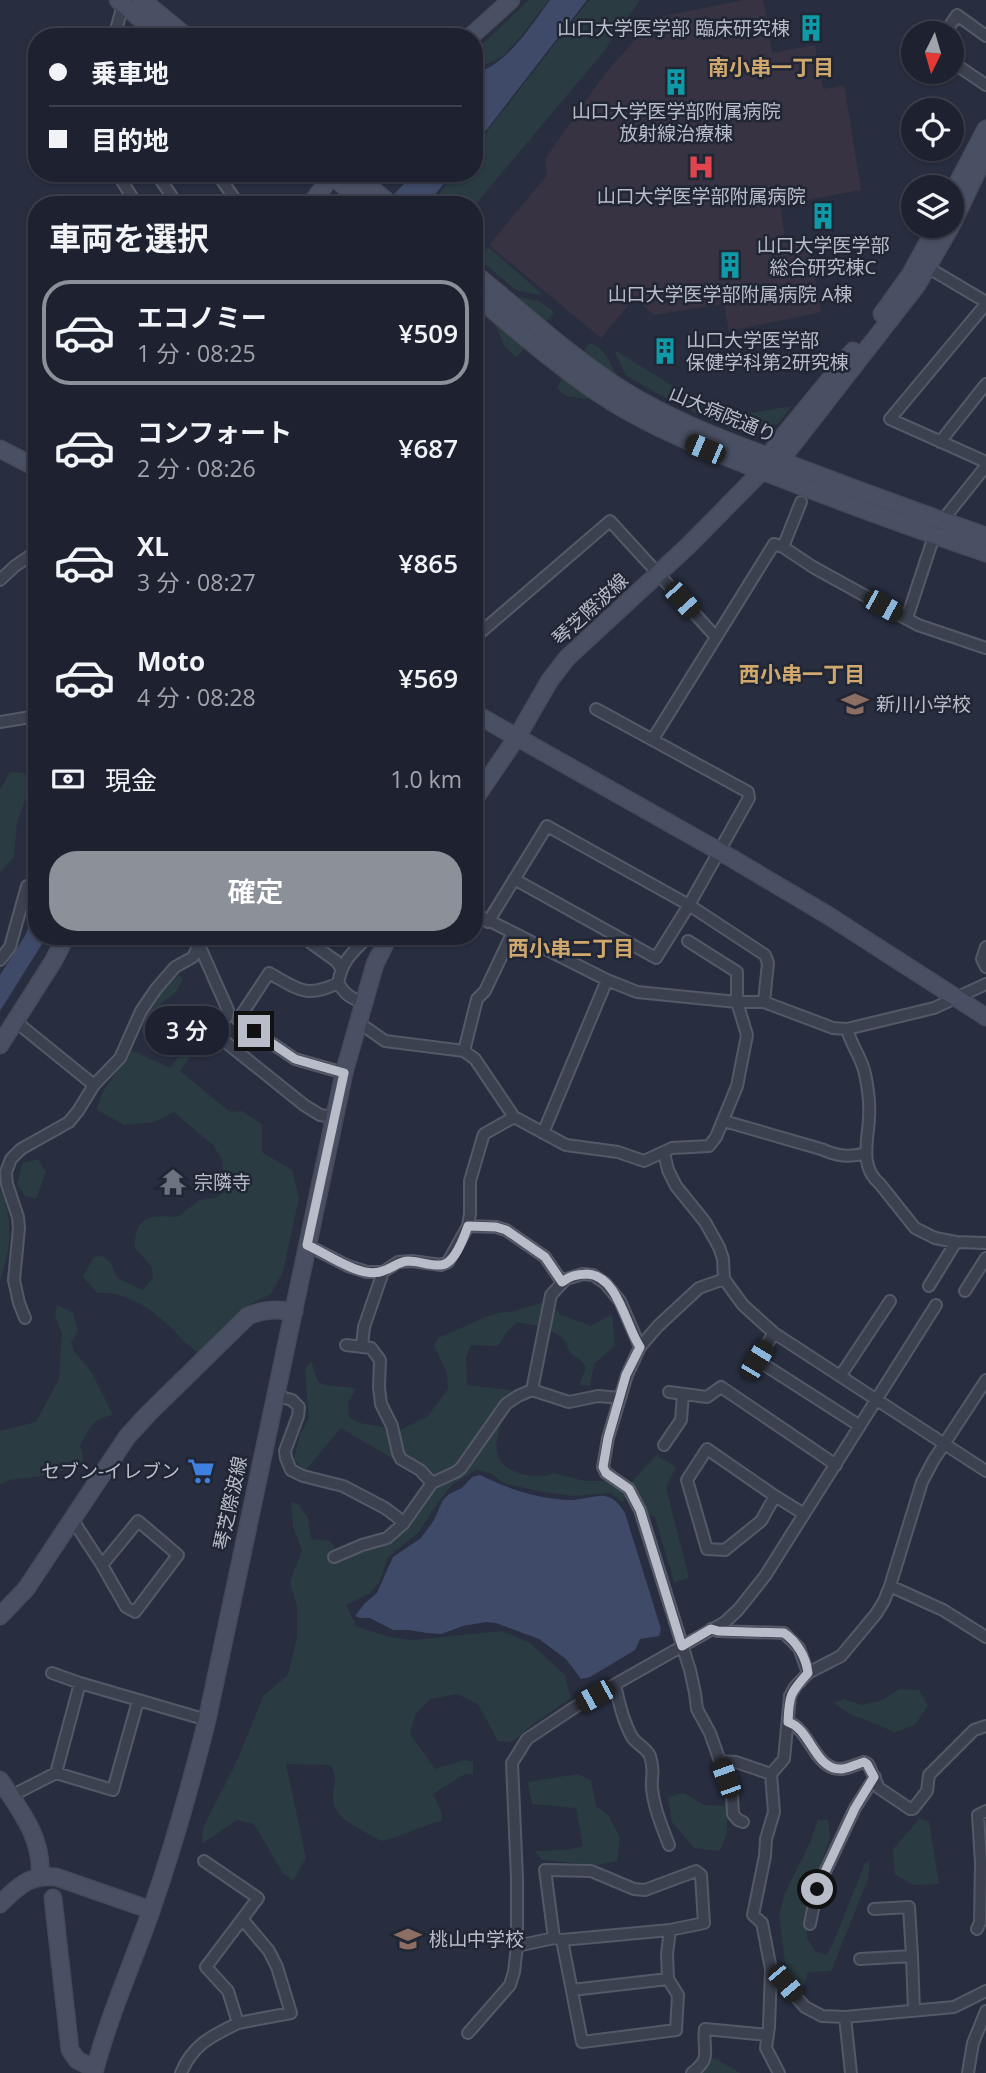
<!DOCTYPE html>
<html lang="ja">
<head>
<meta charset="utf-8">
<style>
	body { margin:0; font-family:"Open Sans","Noto Sans JP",sans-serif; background:#262a38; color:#f1f3f6; height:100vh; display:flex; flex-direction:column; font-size:26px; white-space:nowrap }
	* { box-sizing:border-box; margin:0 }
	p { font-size:23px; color:#a1a4ab }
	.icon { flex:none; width:38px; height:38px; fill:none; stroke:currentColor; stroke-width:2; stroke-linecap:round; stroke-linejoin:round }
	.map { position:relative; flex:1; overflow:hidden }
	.panel { position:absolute; left:28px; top:196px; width:455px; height:749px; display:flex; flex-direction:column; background:#1e2230; border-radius:28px; box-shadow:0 2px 5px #0004,0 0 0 2px #3c3f4c }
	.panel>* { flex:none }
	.banner { position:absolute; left:28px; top:28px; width:455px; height:154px; border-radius:28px; box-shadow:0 2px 5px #0004,0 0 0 2px #3c3f4c; display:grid; align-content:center; height:154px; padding:0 21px; background:#1e2230 }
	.needle { width:46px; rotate:185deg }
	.buttons { position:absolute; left:901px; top:21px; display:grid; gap:14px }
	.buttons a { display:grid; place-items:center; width:63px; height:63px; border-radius:50%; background:#1e2230; box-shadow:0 2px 5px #0004,0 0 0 2px #3c3f4c; font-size:35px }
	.end { position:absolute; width:32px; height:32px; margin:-16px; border:9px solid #b9bdca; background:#111; box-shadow:0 0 0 4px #111 }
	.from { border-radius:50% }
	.bubble { position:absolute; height:49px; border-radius:24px; background:#1e2230; box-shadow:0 2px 5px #0004,0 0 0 2px #3c3f4c; font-size:23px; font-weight:600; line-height:49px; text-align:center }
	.car { position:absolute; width:21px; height:42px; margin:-21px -10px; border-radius:9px; box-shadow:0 0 5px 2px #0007; background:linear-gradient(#222 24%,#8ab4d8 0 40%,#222 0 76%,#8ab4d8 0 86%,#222 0) }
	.banner b { display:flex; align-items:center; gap:24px; height:66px; font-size:26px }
	.banner b+b { border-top:2px solid #3c3f4c }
	.banner i { width:18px; height:18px; background:#f1f3f6 }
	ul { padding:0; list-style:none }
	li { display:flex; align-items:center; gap:21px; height:105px; margin:0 14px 10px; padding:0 7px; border:4px solid transparent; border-radius:28px }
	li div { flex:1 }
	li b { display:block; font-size:26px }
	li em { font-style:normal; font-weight:600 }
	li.active { border-color:#8c9099 }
	li>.icon { width:63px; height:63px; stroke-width:1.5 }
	h2 { padding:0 21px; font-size:32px; line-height:84px }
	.pay { display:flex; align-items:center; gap:18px; height:77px; padding:0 21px; font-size:26px }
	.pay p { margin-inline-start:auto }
	.action { display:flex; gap:14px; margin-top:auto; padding:14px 21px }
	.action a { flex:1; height:80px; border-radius:28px; background:#8c9099; color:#fff; font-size:28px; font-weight:600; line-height:80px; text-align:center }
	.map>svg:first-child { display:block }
	.medical { fill:#373342 }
	.green { fill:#2a3b41 }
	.water { fill:#3f4a68 }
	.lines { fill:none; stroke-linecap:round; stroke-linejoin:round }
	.street-casing { stroke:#545967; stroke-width:14 }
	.secondary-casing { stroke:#464a59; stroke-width:19 }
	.street { stroke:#3c4150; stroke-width:10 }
	.secondary { stroke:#4a5063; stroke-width:16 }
	.route { stroke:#b9bdca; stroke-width:9 }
	.labels { text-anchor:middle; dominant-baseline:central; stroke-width:5; stroke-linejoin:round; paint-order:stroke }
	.poi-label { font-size:19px; fill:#b9bdca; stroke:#212635 }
	.street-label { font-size:19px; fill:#b9bdca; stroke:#212635 }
	.neighbourhood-label { font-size:21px; font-weight:bold; fill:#d0a86e; stroke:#212635 }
</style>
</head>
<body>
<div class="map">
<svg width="986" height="2073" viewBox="0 0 986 2073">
	<rect width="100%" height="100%" fill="#282e40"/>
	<path class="medical" d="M744,0H763L772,53L815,45L823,89L844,85L861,190L780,205L786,244L809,241L821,312L729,331L724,304L653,315L635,297L601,338L489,245L547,175L545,159L604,75L654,18Z"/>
	<path class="green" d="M529,0H549L521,36L502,57L474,70V52Z
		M589,0H640L605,50L474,206V205H432L454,173H474V148Z
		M488,247L541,293L540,295L516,290L478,258Z
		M514,296L539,301L553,311V314L545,323Z
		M474,303L525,347L518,356H515L505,347L493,320Z
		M589,343C607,348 608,363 618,376C626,387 662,404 676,412C645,395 608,378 583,352Z
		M616,351L673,386L739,415L792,406L778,424L737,431L708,419L656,393L626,375L615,353Z
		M563,377L654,433L653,434L595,400L566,396L557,388Z
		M10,772L23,773L29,776L26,798L17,822L14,857L0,873V790Z
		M179,975L183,979L175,993L161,1003L156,1020L160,1028L198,1046L180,1071L230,1112L242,1111L262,1124V1152L292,1170L299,1198L283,1272L271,1294L252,1303L200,1353C186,1347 179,1334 167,1324C150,1307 122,1290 97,1293L83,1277L94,1257L103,1256L111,1263L117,1278L143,1290L153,1278L152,1267L135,1248C134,1216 150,1215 177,1217L200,1200L217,1197L225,1191L222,1160L213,1145L174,1112L155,1122L124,1125L96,1109L104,1090L131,1050L170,1068L179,1056L142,1032C144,1007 159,989 179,975Z
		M38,1159L46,1172L36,1199L25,1196L17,1184L23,1163Z
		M0,1183C12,1222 13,1241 0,1281Z
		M544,1302L553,1306L560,1314L591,1326L612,1314L615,1346L594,1364L590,1386L579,1385L586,1368C582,1358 576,1359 570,1352C566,1347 569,1346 565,1341C554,1328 533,1325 517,1322L507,1332L498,1346L471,1345L466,1357L467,1385L509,1390L514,1394C502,1423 478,1460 521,1474C531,1476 546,1478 554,1473L585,1481H605L621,1487L630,1484L656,1455L676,1467L666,1487L689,1578L674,1582L655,1517L645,1512L640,1494L635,1487L622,1502L611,1493L574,1496L544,1492L505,1484L490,1473L476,1470L452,1485L436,1505L419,1532L388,1557L380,1581L369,1594L346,1605L357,1627L390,1637L412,1640L502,1631L530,1643L565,1675L571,1698L532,1725L512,1742L498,1741L478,1704L457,1694L430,1699L415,1715L410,1734L435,1769L464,1760L473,1762V1774H465L433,1794L442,1813V1821C421,1825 402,1837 381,1841C365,1831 332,1819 333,1798C333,1782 339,1782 331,1765L286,1764L306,1858L293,1881L283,1873L254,1824L237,1820L202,1844L203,1828L234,1767L264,1695L288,1675L297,1638V1605L290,1584L294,1570L302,1551L293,1527L291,1502L298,1504L308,1518L311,1539L330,1541L341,1558L383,1544L408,1526L434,1488L431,1471L413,1462L400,1463L341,1428L305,1471L294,1459L300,1434L309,1419L305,1370L311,1361L318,1382C330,1388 343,1385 356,1389L348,1403L349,1417L360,1423L400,1430L427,1417L448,1389L447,1373L434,1345L438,1338L486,1317L499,1313L515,1311Z
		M57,1305L73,1313L78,1330L71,1343L74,1351L92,1373L113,1415C91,1419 90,1428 80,1446L84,1462L50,1475L9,1480L0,1484V1431L36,1422L59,1379L62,1333L55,1316Z
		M899,1689L919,1690L928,1706L915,1725L895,1732L850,1714L834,1703L844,1699L861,1705L881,1701Z
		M577,1774L591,1780L596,1806L608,1815L620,1837L617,1861L598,1865L542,1860L535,1851L569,1850L583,1846L576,1808L532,1804L528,1782Z
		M684,1793L704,1805L728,1806L727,1833L720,1851L694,1848L672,1822L668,1797Z
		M920,1818L929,1822L939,1884L914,1885L895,1875L893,1849Z
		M818,1820H828L830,1839L806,1902L807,1938L816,1952L827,1955L834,1941L865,1863L870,1860L868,1879L831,1971L808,1972L803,1987L786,1971L779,1914L785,1893L810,1843Z
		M704,2056C722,2059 725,2066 741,2073H695Z"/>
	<path class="water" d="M550,0H587L474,146V74C479,72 485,70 490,67C515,52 533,23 550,0Z
		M415,173H452L427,205H383Z
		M37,902V936H47L0,1011V975L26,934Z
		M480,1475C508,1489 539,1499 571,1500C582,1500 596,1495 604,1496C614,1497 620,1505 625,1513L661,1629L659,1636L640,1639L635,1650L590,1677L581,1679L566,1659L539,1639L496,1623L486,1622L463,1626L441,1634L427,1633L408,1630H393L370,1618H360L355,1616L365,1603L377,1593L393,1557L421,1538L434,1520L443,1500L449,1494L462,1488L472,1477Z"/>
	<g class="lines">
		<defs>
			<path id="street" d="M945,33L957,15L986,36
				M114,37L123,5
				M952,62L986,85
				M117,173L137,205
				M156,173L173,198
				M223,182L239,205
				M922,264L986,302
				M986,304L890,419L986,462
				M940,442L986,384
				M783,547L801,502
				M0,580L15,566L37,551
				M907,618L931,545L942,521L986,466
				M474,638L610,521L716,637
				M0,722L37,716
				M653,739L774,544L783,547L813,567L918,625L986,648
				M514,879L656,958L689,905L749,798L748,792L596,709
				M474,913L607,980L637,992L737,1002H764L833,1028L847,1029L934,1008L986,984
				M488,922L547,826L689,905L765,955L768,963L764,1002
				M201,936L199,945L228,1010L227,1017L213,1032L304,1105L320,1115L334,1117
				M301,936L336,961L341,968
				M986,947L982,959L986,967
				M0,960L10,947L27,886
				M338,983C306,999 298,989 269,973L238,1020L295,1059L344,1073
				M363,1002C351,999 345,994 338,983C343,959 352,953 369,936
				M15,1021L94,1085
				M358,1022L385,1041L464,1051L475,1059L514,1117L566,1145L618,1152L644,1161L672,1148L709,1146L716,1137L737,1086L747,1035L737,1002V972L688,941
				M847,1029C851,1045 862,1058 865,1074C868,1088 870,1104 869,1118C868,1141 859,1167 880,1184L915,1228L935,1238L956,1242L986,1243
				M464,1051L477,999L485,991L512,934
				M724,1121L821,1149C837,1156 849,1158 866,1153
				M543,1133L607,980
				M664,1153L668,1170L676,1186L705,1222L719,1247L723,1259L724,1279L743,1305L774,1333L986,1471
				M468,1226L496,1227L506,1230L545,1257L562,1282
				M307,1245L348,1266L367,1272H383L398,1262L412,1261L441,1265L448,1262L468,1226L470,1214V1181L482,1140L484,1134L514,1117
				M724,1279L699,1288L658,1326L640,1347L627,1375L608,1438L603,1467L606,1473L629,1489L640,1510L690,1670L695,1693L697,1709L710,1733L732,1795L733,1814L738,1820L743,1822
				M929,1286L956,1242
				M965,1291L986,1258
				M25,1318L19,1303L14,1280L19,1228L18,1217L7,1184L6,1172L11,1159L21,1149L69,1122L78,1111L94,1085L120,1058L141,1011L156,989L175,967L193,957L199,945
				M774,1333L757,1360L860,1426
				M346,1345L371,1348L380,1360L379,1387L381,1404L392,1426L398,1453L401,1459L420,1470L432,1483
				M362,1346L364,1327L383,1272
				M841,1375L890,1301
				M669,1392L707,1397L721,1387L836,1465
				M274,1395L292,1400L299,1407L298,1416L285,1451L286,1458L291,1470L303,1476L343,1486L385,1508L397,1517L403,1524
				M620,1398L598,1396L569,1402L532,1390L551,1295L566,1279L583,1274L593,1275L605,1283L620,1301L640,1347
				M664,1445L681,1420L683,1394
				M707,1449L775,1496L761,1521L725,1550L707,1549L687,1480Z
				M775,1496L804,1514
				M72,1519L102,1565L126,1607L135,1612L178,1555L138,1521L102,1565
				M334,1557L362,1545L387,1538L403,1524L432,1483L456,1472L461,1468L506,1404L518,1396L532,1390
				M890,1586L943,1610L986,1637
				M711,1629L718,1631L784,1633L799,1648L808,1673
				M52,1673L80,1683L207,1720
				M615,1685C619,1702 623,1721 632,1737C636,1744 646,1747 650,1756C655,1770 651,1775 652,1788C654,1808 662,1827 669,1845
				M788,1722C810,1729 815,1771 842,1769C849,1768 857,1764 864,1762L868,1764L879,1788L910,1809H913L927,1791L929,1775L974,1730L986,1726
				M720,1761L736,1762L771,1774
				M56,1773L80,1683
				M11,1796L56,1773L113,1790L138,1701
				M204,1861L258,1898L206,1967L228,1991L238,2023L291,2013L277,1967L269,1951L243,1920
				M874,1909L909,1907L912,1956
				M810,1924L817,1889L855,1808L875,1777
				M977,1929L980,1922L981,1863L978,1815L986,1811
				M554,1938L545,1870L591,1871L634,1889L645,1890L696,1871L701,1875L704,1923L670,1930
				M517,1946L554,1938L562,1940L670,1930L667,1954L668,1979L678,1995L676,2030L582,2042L562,1940
				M860,1959L912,1956L914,2011
				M771,1969L805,2007L822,2016L845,2017L954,2007L986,1991
				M572,1990L668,1979
				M845,2017L851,2073
				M468,2033L510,1985L514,1972L517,1946V1878L512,1763L527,1739L575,1707L725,1622L738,1610L765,1576L936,1305
				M181,2073C193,2044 212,2036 238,2023
				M692,2073C713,2057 702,2051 705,2029L768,2035
				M779,2073L766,2048L769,2027L771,1969L762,1923L753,1915L765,1856L766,1839L774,1812L771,1774L784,1759L790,1696L795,1687L808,1673L841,1656L876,1614L884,1601L890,1586L922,1482L933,1461L986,1380
				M968,2073L973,2043L986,2011"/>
			<path id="secondary" d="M118,0L162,37
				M142,0L187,37
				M470,37L511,0
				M328,173L367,205
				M354,173L391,205
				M952,194L986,129
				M310,205L334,173
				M952,224L986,153
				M474,273C522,312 568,355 621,389C670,420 726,441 781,461C849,487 917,512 986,536
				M474,294C519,332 563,371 612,402C661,432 714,452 767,473C839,501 912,528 986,553
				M882,314L910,275L937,226
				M0,449L37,468
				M764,465L768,457L781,439L853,351
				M474,713L733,859L829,916L986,1017
				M474,800L517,737L550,680L567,658L688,546L762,471L780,461L917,285L951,226
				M0,1045L54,960L66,936
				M0,1616L26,1589L127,1437L148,1414L248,1316C265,1309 276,1309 294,1312
				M0,1780C20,1810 43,1838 40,1876
				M53,1898L70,2050L77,2060L95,2069
				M0,1904C19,1886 28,1875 56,1877L151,1910
				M94,2073C108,2018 132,1965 151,1911C173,1848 191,1784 207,1720L344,1073L375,964L389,936"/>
		</defs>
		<use href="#street" class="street-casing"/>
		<use href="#secondary" class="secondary-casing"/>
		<use href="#street" class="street"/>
		<use href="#secondary" class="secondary"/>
	</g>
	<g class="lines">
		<path class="route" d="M254,1031L295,1059L344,1073L307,1245C326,1253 362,1280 383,1271C393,1268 397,1262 408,1261C419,1261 430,1266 441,1265C455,1264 464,1237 468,1226L496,1227L506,1230L545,1257L562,1282C569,1276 578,1274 587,1274C618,1275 626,1327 640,1347L626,1375L608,1438L603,1467L606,1473L629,1489L640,1510L682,1646L711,1629L718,1631L784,1633C797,1642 806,1657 808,1673C790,1693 789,1695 788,1722C811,1729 815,1771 842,1769C849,1768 857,1764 864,1762L867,1764L874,1777L855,1808L817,1889"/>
	</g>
	<defs>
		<symbol id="building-bare" viewBox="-9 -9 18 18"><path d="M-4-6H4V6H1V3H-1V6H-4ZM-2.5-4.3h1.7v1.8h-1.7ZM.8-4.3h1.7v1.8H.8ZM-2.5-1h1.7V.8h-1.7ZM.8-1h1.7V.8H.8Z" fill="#0f9aa8" stroke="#212635" stroke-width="2.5" paint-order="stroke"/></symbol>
		<symbol id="hospital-bare" viewBox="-9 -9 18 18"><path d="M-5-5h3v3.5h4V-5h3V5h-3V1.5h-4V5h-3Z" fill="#e0444e" stroke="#212635" stroke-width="2.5" paint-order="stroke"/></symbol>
		<symbol id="school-bare" viewBox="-9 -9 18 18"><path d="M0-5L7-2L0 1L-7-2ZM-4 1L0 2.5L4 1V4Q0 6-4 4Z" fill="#8d6e63" stroke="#212635" stroke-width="2.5" paint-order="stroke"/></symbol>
		<symbol id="temple-bare" viewBox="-9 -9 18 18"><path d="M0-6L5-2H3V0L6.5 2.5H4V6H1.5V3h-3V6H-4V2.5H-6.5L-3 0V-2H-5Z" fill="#6b7280" stroke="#212635" stroke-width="2.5" paint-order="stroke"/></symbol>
		<symbol id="supermarket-bare" viewBox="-9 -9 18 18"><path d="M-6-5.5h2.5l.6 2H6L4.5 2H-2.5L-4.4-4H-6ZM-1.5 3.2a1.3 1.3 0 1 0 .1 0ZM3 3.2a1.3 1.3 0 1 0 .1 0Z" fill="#3f7fe0" stroke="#212635" stroke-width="2.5" paint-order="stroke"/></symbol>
	</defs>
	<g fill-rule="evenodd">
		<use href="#building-bare" x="792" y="9" width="38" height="38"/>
		<use href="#building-bare" x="657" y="63" width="38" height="38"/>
		<use href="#hospital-bare" x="682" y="148" width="38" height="38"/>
		<use href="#building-bare" x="804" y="197" width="38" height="38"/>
		<use href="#building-bare" x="711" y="246" width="38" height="38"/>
		<use href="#building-bare" x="646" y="332" width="38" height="38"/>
		<use href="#school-bare" x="836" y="685" width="38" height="38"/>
		<use href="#temple-bare" x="154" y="1163" width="38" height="38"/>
		<use href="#supermarket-bare" x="182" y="1452" width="38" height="38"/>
		<use href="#school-bare" x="389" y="1920" width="38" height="38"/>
	</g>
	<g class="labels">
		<g class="poi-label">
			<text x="790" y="28" text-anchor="end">山口大学医学部 臨床研究棟</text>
			<text x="676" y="111">山口大学医学部附属病院<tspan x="676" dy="22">放射線治療棟</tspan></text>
			<text x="701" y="196">山口大学医学部附属病院</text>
			<text x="823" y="245">山口大学医学部<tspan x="823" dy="22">総合研究棟C</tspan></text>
			<text x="730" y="294">山口大学医学部附属病院 A棟</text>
			<text x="686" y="340" text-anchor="start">山口大学医学部<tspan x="686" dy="22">保健学科第2研究棟</tspan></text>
			<text x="876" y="704" text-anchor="start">新川小学校</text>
			<text x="194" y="1182" text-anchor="start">宗隣寺</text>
			<text x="180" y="1471" text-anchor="end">セブン-イレブン</text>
			<text x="429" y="1939" text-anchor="start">桃山中学校</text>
		</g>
		<g class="street-label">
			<text transform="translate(723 414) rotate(23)">山大病院通り</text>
			<text transform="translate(590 609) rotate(-43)">琴芝際波線</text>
			<text transform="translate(230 1503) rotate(-78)">琴芝際波線</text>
		</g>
		<g class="neighbourhood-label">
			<text x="771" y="67">南小串一丁目</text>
			<text x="802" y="674">西小串一丁目</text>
			<text x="571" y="948">西小串二丁目</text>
		</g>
	</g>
</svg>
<div class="buttons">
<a><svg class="needle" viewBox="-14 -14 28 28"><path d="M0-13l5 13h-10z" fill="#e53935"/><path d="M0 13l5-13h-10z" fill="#a1a4ab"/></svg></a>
<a><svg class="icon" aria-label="locate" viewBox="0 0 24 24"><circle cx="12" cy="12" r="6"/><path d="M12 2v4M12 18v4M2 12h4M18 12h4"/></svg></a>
<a><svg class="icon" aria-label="layers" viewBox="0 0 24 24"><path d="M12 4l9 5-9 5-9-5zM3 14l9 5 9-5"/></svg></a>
</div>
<i class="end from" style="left:817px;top:1889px"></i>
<i class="end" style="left:254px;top:1031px"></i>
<div class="bubble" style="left:145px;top:1006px;width:84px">3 分</div>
<i class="car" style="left:705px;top:449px;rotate:293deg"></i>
<i class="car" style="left:682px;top:600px;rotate:138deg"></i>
<i class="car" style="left:883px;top:606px;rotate:119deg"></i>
<i class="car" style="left:757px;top:1360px;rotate:31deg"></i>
<i class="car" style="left:595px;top:1696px;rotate:241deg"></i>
<i class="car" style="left:726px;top:1778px;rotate:340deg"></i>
<i class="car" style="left:785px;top:1983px;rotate:140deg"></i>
<div class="banner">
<b><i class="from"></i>乗車地</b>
<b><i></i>目的地</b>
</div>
<section class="panel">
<h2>車両を選択</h2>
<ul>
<li class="active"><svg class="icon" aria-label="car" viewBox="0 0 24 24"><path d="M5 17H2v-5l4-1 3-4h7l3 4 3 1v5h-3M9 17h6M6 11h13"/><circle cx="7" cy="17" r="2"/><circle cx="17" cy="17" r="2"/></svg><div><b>エコノミー</b><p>1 分 · 08:25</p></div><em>¥509</em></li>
<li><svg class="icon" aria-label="car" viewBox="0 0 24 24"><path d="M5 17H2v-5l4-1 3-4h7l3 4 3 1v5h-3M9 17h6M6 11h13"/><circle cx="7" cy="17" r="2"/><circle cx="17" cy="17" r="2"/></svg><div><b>コンフォート</b><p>2 分 · 08:26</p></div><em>¥687</em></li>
<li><svg class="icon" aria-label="car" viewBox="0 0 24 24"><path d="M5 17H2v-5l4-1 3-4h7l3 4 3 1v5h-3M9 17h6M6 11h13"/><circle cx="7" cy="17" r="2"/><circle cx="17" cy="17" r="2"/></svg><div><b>XL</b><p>3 分 · 08:27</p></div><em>¥865</em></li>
<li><svg class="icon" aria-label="car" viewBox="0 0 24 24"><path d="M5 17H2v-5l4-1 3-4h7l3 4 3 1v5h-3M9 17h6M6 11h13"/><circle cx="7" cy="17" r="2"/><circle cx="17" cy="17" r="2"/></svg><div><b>Moto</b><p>4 分 · 08:28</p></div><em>¥569</em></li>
</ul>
<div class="pay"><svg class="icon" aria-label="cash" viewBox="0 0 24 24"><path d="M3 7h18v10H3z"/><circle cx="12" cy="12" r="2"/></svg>現金<p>1.0 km</p></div>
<div class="action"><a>確定</a></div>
</section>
</div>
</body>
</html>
